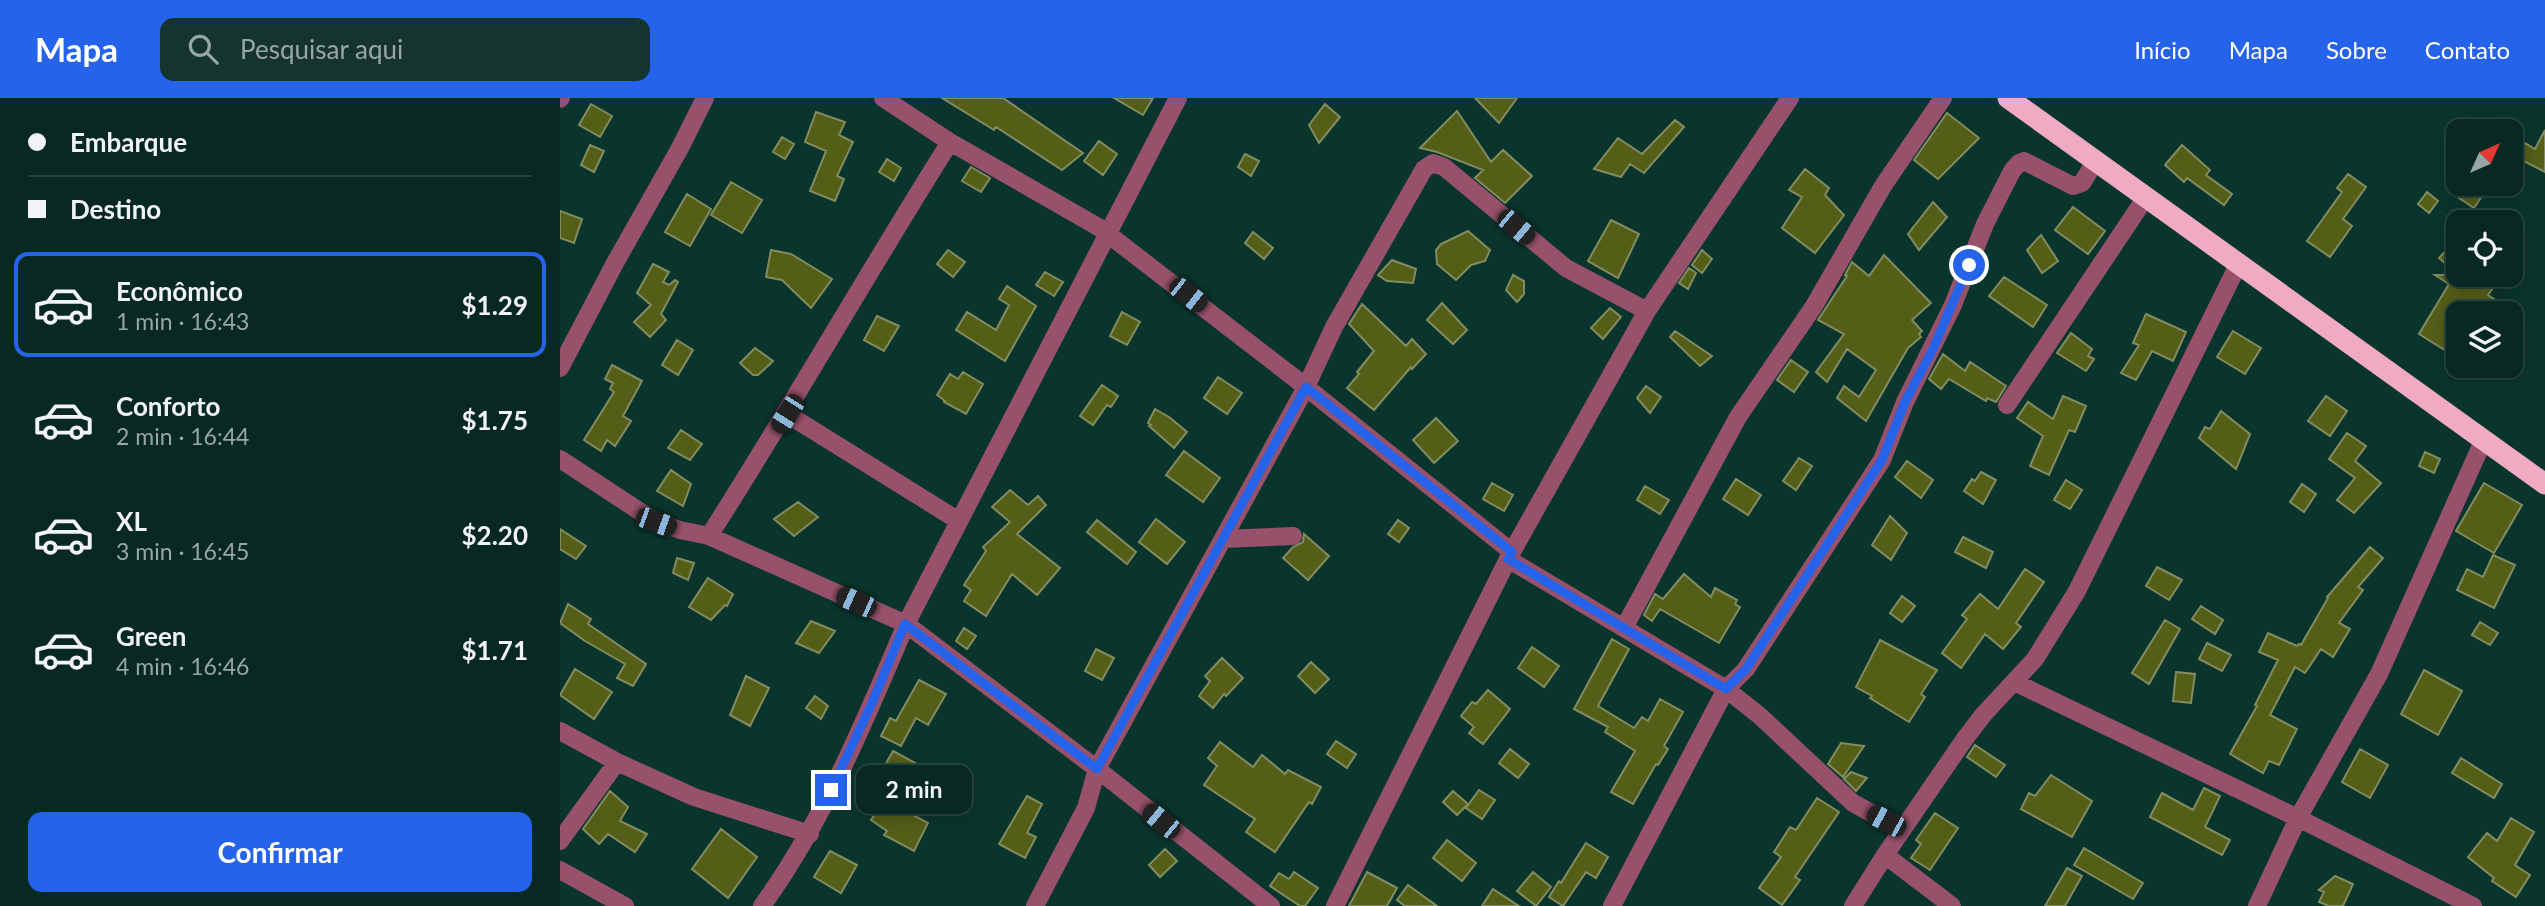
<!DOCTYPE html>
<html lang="pt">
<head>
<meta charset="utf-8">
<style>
	body { margin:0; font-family:Lato,sans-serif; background:#16342f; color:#f1f3f6; height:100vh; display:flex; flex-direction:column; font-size:26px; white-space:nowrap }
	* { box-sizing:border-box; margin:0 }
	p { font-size:23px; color:#98a6a5 }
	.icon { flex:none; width:38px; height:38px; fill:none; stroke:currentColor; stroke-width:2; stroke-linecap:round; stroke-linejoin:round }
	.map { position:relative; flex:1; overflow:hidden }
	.drawer { display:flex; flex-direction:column; background:#082822; width:560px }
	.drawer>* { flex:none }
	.hud { display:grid; align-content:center; height:154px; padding:0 28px; background:#082822 }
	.needle { width:46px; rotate:45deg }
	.tools { position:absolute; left:1886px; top:21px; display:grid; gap:14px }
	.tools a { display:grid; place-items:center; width:77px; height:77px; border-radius:14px; background:#082822; box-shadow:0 4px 18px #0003,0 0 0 2px #294440; font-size:35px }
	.end { position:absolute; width:32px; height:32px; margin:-16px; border:9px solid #2563eb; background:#fff; box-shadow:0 0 0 4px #fff }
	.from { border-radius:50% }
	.bubble { position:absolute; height:49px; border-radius:14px; background:#082822; box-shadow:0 4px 18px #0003,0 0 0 2px #294440; font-size:23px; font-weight:700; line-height:49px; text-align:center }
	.car { position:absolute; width:21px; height:42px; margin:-21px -10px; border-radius:9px; box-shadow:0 0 5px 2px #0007; background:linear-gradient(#222 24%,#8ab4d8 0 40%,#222 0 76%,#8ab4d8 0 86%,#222 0) }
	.hud b { display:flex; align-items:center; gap:24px; height:66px; font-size:26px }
	.hud b+b { border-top:2px solid #294440 }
	.hud i { width:18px; height:18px; background:#f1f3f6 }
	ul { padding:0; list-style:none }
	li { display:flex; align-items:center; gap:21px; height:105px; margin:0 14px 10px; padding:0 14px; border:4px solid transparent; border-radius:14px }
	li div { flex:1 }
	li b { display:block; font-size:26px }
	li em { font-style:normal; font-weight:700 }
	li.active { border-color:#2563eb }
	li>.icon { width:63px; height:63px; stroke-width:1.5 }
	.button { display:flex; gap:14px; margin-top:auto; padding:14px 28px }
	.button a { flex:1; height:80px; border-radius:14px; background:#2563eb; color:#fff; font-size:28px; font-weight:700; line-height:80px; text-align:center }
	header { display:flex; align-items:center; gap:42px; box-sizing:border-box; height:98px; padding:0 35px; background:#2563eb; color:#fff }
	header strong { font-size:33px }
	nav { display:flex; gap:38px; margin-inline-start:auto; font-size:24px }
	.search { width:490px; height:63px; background:#16342f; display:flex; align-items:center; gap:18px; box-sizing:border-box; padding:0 24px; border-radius:14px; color:#98a6a5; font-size:26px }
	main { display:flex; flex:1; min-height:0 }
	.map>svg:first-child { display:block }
	.building { fill:#545e17; stroke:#838b61; stroke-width:2 }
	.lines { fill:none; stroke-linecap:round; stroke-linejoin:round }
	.minor { stroke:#97516b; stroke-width:18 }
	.highway { stroke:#f0aac1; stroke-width:21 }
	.route { stroke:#2563eb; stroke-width:9 }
</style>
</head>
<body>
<header>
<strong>Mapa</strong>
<div class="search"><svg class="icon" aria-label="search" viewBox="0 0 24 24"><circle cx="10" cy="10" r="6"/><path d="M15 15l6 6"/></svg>Pesquisar aqui</div>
<nav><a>Início</a><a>Mapa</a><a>Sobre</a><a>Contato</a></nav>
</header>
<main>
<section class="drawer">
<div class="hud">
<b><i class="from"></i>Embarque</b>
<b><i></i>Destino</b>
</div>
<ul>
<li class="active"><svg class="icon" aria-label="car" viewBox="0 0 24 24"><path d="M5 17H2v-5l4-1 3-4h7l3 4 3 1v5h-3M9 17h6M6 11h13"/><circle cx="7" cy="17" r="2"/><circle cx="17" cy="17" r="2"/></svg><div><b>Econômico</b><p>1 min · 16:43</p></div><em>$1.29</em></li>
<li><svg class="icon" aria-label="car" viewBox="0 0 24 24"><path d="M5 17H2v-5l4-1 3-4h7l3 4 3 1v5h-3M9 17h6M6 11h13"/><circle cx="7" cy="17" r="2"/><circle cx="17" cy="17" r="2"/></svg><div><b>Conforto</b><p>2 min · 16:44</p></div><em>$1.75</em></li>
<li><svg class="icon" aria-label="car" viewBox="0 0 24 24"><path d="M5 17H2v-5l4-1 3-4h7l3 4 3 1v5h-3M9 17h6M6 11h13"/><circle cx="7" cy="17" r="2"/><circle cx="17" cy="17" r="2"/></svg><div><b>XL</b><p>3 min · 16:45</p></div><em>$2.20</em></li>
<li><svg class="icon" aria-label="car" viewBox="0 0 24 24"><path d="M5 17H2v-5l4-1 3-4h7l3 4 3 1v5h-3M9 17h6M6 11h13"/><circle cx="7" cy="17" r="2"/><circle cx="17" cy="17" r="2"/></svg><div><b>Green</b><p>4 min · 16:46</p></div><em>$1.71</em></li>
</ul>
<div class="button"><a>Confirmar</a></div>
</section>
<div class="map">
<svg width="1985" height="808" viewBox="0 0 1985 808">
	<rect width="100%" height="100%" fill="#0a352d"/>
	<path class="building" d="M382,0H443L523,55L502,72L436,29L434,32Z
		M554,0H593L583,17Z
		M915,0H957L939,25Z
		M31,6L52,18L40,39L19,27Z
		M765,6L780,19L759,45L749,27Z
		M897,13L931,64L943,52L972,78L945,105L915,80L923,72L877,54L860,50Z
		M256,14L285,24L279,37L293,44L277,78L284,81L275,103L250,93L266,53L245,44Z
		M1387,15L1419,40L1378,81L1354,62Z
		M1115,22L1124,29L1084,75L1070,66L1061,79L1034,71L1058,40L1082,56Z
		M1985,32V74L1956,59L1965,45L1975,51Z
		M222,39L234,46L225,61L213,54Z
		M539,43L557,56L543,77L524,63Z
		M30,47L44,53L34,74L21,67Z
		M1622,47L1650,72L1646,77L1672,96L1664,107L1627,80L1624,84L1605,67Z
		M685,56L699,63L691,78L678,69Z
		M327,61L341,70L334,83L319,74Z
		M411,69L430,80L421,94L402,83Z
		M1245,71L1269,90L1265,97L1284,117L1255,155L1222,130L1242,99L1229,92Z
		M1788,76L1806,89L1783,121L1792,128L1770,159L1747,143L1782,94L1777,90Z
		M171,84L202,102L182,135L151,117Z
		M1908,88L1922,98L1914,110L1899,100Z
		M1867,94L1878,103L1869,115L1858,106Z
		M127,96L151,111L130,148L105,134Z
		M1373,104L1387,119L1359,152L1348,136Z
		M1513,109L1545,133L1528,156L1495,132Z
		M0,113L22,121L14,145L0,140Z
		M1051,122L1079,136L1058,180L1028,163Z
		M908,133L930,152L925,163L911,167L896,182L877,166L876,152L881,146Z
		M693,134L713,150L704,161L685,145Z
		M1481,137L1498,163L1482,175L1467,152Z
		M1899,138V177H1942L1928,197L1955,215H1899V234L1888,254L1859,236L1889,186L1875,177H1898L1879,160Z
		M211,152L231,156L272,181L251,210L222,182L206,179Z
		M388,152L405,164L393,179L377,166Z
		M1142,152L1152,161L1142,175L1132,167Z
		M1324,157L1371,205L1352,222L1362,233L1359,236L1361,239L1348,250L1306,323L1277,300L1284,288L1299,299L1316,272L1287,251L1267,284L1256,274L1284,236L1258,222L1287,178L1285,177L1292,164L1309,178Z
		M832,162L856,171L853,185L827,183L818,177Z
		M93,166L109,174L103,184L109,187L115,182L118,184L101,216L106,222L90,239L74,224L91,207L77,195Z
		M1129,170L1136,175L1128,191L1119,185Z
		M485,174L503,184L494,198L476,187Z
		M953,177L964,183V196L957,204L946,192Z
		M1444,179L1487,207L1473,229L1429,198Z
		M447,188L476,208L445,263L396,232L407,214L436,232L449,207L439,201Z
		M882,205L907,232L893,246L867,222Z
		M802,206L846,248L852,241L866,256L852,271L851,269L814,312L787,290L799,276L797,274L814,253L789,226Z
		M1050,210L1061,219L1043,241L1031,230Z
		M562,214L580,224L567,247L550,238Z
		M1586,216L1626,234L1613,263L1592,253L1576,282L1561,275L1579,247L1573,245Z
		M317,218L339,228L324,253L304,242Z
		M1115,233L1152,258L1140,268L1110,239Z
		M1673,233L1701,250L1685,276L1657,259Z
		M1511,235L1532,251L1528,258L1534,261L1526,273L1497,255Z
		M117,242L133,252L118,277L102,267Z
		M195,250L213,263L198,277H193L180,265Z
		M1383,256L1405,273L1410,264L1446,288L1436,304L1427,300L1426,303L1389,281L1381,291L1369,281Z
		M1231,262L1248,274L1234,294L1217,282Z
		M52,267L82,283L63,318L71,323L55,348L47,342L41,353L24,342L54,294L50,291L53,285L45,281Z
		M403,274L423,286L406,316L384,304L385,303L377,297L390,276L398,281Z
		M658,279L682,295L667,316L644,300Z
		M542,287L558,298L551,309L547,307L533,327L520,318Z
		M1086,288L1101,299L1090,315L1077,300Z
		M1503,298L1526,308L1515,334L1509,332L1489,377L1470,368L1483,338L1457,320L1468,304L1493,321Z
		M1766,298L1787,313L1770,338L1748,323Z
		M595,311L609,319L627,334L614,350L589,328L591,327L588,325Z
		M1661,313L1690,336L1676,371L1639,340L1645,329L1650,331Z
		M876,320L898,343L874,365L853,342Z
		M121,332L142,346L130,362L108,350Z
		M1787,335L1806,348L1795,363L1821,385L1794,415L1777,402L1795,380L1769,361Z
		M624,353L660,380L643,404L606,377Z
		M1865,354L1880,361L1874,375L1859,368Z
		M1239,360L1252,368L1236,392L1223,383Z
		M1347,363L1373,382L1361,400L1335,379Z
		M111,372L131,386L123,408L97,393Z
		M1421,374L1436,382L1423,406L1404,393L1412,381L1415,383Z
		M1176,381L1201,397L1188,417L1163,401Z
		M1506,382L1522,392L1510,411L1494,402Z
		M932,385L953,397L944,413L923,401Z
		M1924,385L1962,407L1934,455L1896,433Z
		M1742,386L1756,396L1744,414L1730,404Z
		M1085,388L1109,402L1100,416L1077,402Z
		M450,392L468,407L478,398L486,407L457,436L500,470L477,497L452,476L426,518L404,503L411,492L404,487L426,453L423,449L450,424L432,409Z
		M238,404L258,419L234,438L214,421Z
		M1330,418L1347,435L1331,462L1312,447Z
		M596,421L625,444L607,466L579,444Z
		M537,422L576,454L567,466L527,434Z
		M838,422L849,430L839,444L828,436Z
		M0,431L26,448L16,461L0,451Z
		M744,436L769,458L748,482L723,460L733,449L743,444Z
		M1403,439L1433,454L1426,470L1395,454Z
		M1810,449L1823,460L1798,489L1803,492L1779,525L1790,531L1773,559L1761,551L1745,575L1735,569L1710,617L1737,631L1719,667L1709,663L1703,675L1670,656L1697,608L1695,607L1718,562L1699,554L1708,535L1737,548L1739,546L1741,547L1768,500L1767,499Z
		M1933,457L1955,467L1934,510L1897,492L1907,471L1923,479Z
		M117,460L134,465L128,482L113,475Z
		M1597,469L1622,482L1609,502L1586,488Z
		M1465,471L1484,484L1456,525L1461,529L1443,551L1425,536L1401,570L1382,555L1407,521L1402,517L1420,496L1438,511Z
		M1124,476L1151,499L1155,490L1177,502L1175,506L1180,509L1159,545L1100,511L1092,523L1084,517L1095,496L1103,501Z
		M148,480L173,496L167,508L165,507L151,522L129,509Z
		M1342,498L1355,508L1342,524L1330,515Z
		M8,506L31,521L28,526L86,566L73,588L57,580L65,566L25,543L0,525Z
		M1641,508L1663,522L1655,536L1632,521Z
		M1605,522L1620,531L1589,586L1572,575Z
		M251,523L275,533L259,555L236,545Z
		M1920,524L1938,535L1930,547L1912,537Z
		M404,530L416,538L407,551L396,543Z
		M1052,541L1069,551L1038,608L1074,630L1082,619L1088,623L1100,601L1123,614L1104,648L1108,651L1098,667L1096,666L1073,706L1051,694L1075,653L1045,634L1048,629L1014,611Z
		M1320,542L1377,572L1361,596L1365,599L1349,624L1310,600L1312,598L1296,589Z
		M1647,545L1671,557L1662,573L1639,561Z
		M972,549L999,568L984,589L958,570Z
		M536,551L554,560L542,582L525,573Z
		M662,560L683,580L666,598L664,596L653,610L639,598L650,583L645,578Z
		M751,564L769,581L755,595L738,578Z
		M15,571L52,594L34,621L0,597Z
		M1864,572L1902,593L1878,637L1841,616Z
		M1616,574L1635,576L1631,605L1613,603Z
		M186,578L209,590L190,628L170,617Z
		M359,582L386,596L368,627L356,620L341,648L321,638L330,620L336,623Z
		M928,592L950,611L923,646L909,635L914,629L901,618L912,604L916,606Z
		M255,598L268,608L261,621L246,610Z
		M776,643L796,656L787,670L767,656Z
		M660,644L693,669L702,657L725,676L728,672L761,689L752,706L749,704L715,754L686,734L695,721L644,687L657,668L648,660Z
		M1281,645L1304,648L1283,679L1268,666Z
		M1415,647L1445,667L1436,679L1407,659Z
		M950,651L969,666L958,680L939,665Z
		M1800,651L1828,667L1810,700L1782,684Z
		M333,653L368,672L351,716L368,725L354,753L324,737L327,733L311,722L320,708L330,715L344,677L325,667Z
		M1901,660L1942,686L1934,700L1892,675Z
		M1291,674L1307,680L1296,693L1284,681Z
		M1491,677L1532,703L1512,739L1461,711L1469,695L1475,698Z
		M1644,690L1660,698L1645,729L1670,742L1662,757L1590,719L1602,695L1633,712Z
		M919,692L935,702L922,721L906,710Z
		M50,693L68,709L60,723L87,736L75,754L48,736L39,746L23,731Z
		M893,693L908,706L897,717L883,704Z
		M467,698L482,706L467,735L476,739L465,760L439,746Z
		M1257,700L1279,714L1235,779L1240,782L1222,807L1199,790L1221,759L1214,754L1230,729L1236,732Z
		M1375,715L1398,730L1370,772L1351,760L1361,746L1356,742Z
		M1951,720L1974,734L1955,767L1970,777L1956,799L1932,783L1934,780L1908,759L1927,735L1937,743Z
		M161,731L197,759L168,800L132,771Z
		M887,742L916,765L902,783L873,760Z
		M1026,745L1048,759L1036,780L1026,774L1003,808L989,799L999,783L1001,785Z
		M1524,750L1583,785L1573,801L1514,767Z
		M605,751L617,763L600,779L589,767Z
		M270,753L297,767L281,795L254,779Z
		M1507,770L1522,778L1505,808H1485Z
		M734,774L758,790L745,808H740L710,788L719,775L729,781Z
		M807,774L837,790L827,808H789Z
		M973,774L991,789L976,808L957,793Z
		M1775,778L1793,786L1783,808H1769L1759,804L1764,794L1759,792Z
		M848,787L877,808H845L837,802Z
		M933,791L959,808H922Z"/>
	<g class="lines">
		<path class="minor" d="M323,0L390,44L540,130L732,278L952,454
			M0,1L1,0
			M0,270L55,165L120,50L145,0
			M1447,307L1586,99
			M227,316L399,423
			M0,361L96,424L120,432L149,438L346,526L537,671L711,808
			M149,438C232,308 308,174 390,44
			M663,441L733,438
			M948,461L1166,591L1200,618L1293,705L1342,732
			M1064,530L1178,319L1254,208L1323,88L1383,0
			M1454,584L1738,720L1913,808
			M0,633L57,664L134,699L250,736
			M0,743L57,664
			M1325,757L1392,808
			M0,772L65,808
			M202,808C264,722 305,623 346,526L618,0
			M475,808L526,710L537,671L746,289L774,229L864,71L873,65L884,69L1006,170L1087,213
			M775,808L948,461L1087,213L1230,0
			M1052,808L1166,591L1186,571L1322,362L1345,304L1393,207L1425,126L1452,73L1459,65L1464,63L1513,88L1522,85L1535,64
			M1293,808L1325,757L1404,642L1423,617L1475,561L1517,493L1679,165
			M1697,808L1738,720L1819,576L1924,341"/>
		<path class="highway" d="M1448,0L1985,386"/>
	</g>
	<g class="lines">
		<path class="route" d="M271,692L312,605L345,526L537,671L746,289L952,454L948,461L1166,591L1186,571L1322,362L1345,304L1373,251L1409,167"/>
	</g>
</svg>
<div class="tools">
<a><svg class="needle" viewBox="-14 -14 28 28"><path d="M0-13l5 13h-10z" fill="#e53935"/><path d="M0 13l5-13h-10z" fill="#98a6a5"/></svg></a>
<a><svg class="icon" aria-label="locate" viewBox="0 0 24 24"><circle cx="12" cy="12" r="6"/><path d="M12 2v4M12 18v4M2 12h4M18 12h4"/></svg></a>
<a><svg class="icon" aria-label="layers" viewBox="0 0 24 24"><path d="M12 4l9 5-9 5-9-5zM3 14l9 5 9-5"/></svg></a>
</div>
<i class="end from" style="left:1409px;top:167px"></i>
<i class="end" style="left:271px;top:692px"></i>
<div class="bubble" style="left:296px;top:667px;width:116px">2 min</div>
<i class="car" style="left:956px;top:129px;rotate:130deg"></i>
<i class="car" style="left:628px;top:197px;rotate:128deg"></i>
<i class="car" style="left:227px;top:316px;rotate:212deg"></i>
<i class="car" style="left:96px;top:424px;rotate:110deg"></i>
<i class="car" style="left:296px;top:504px;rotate:294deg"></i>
<i class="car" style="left:601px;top:723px;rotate:309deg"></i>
<i class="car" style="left:1326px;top:723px;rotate:298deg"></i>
</div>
</main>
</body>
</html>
